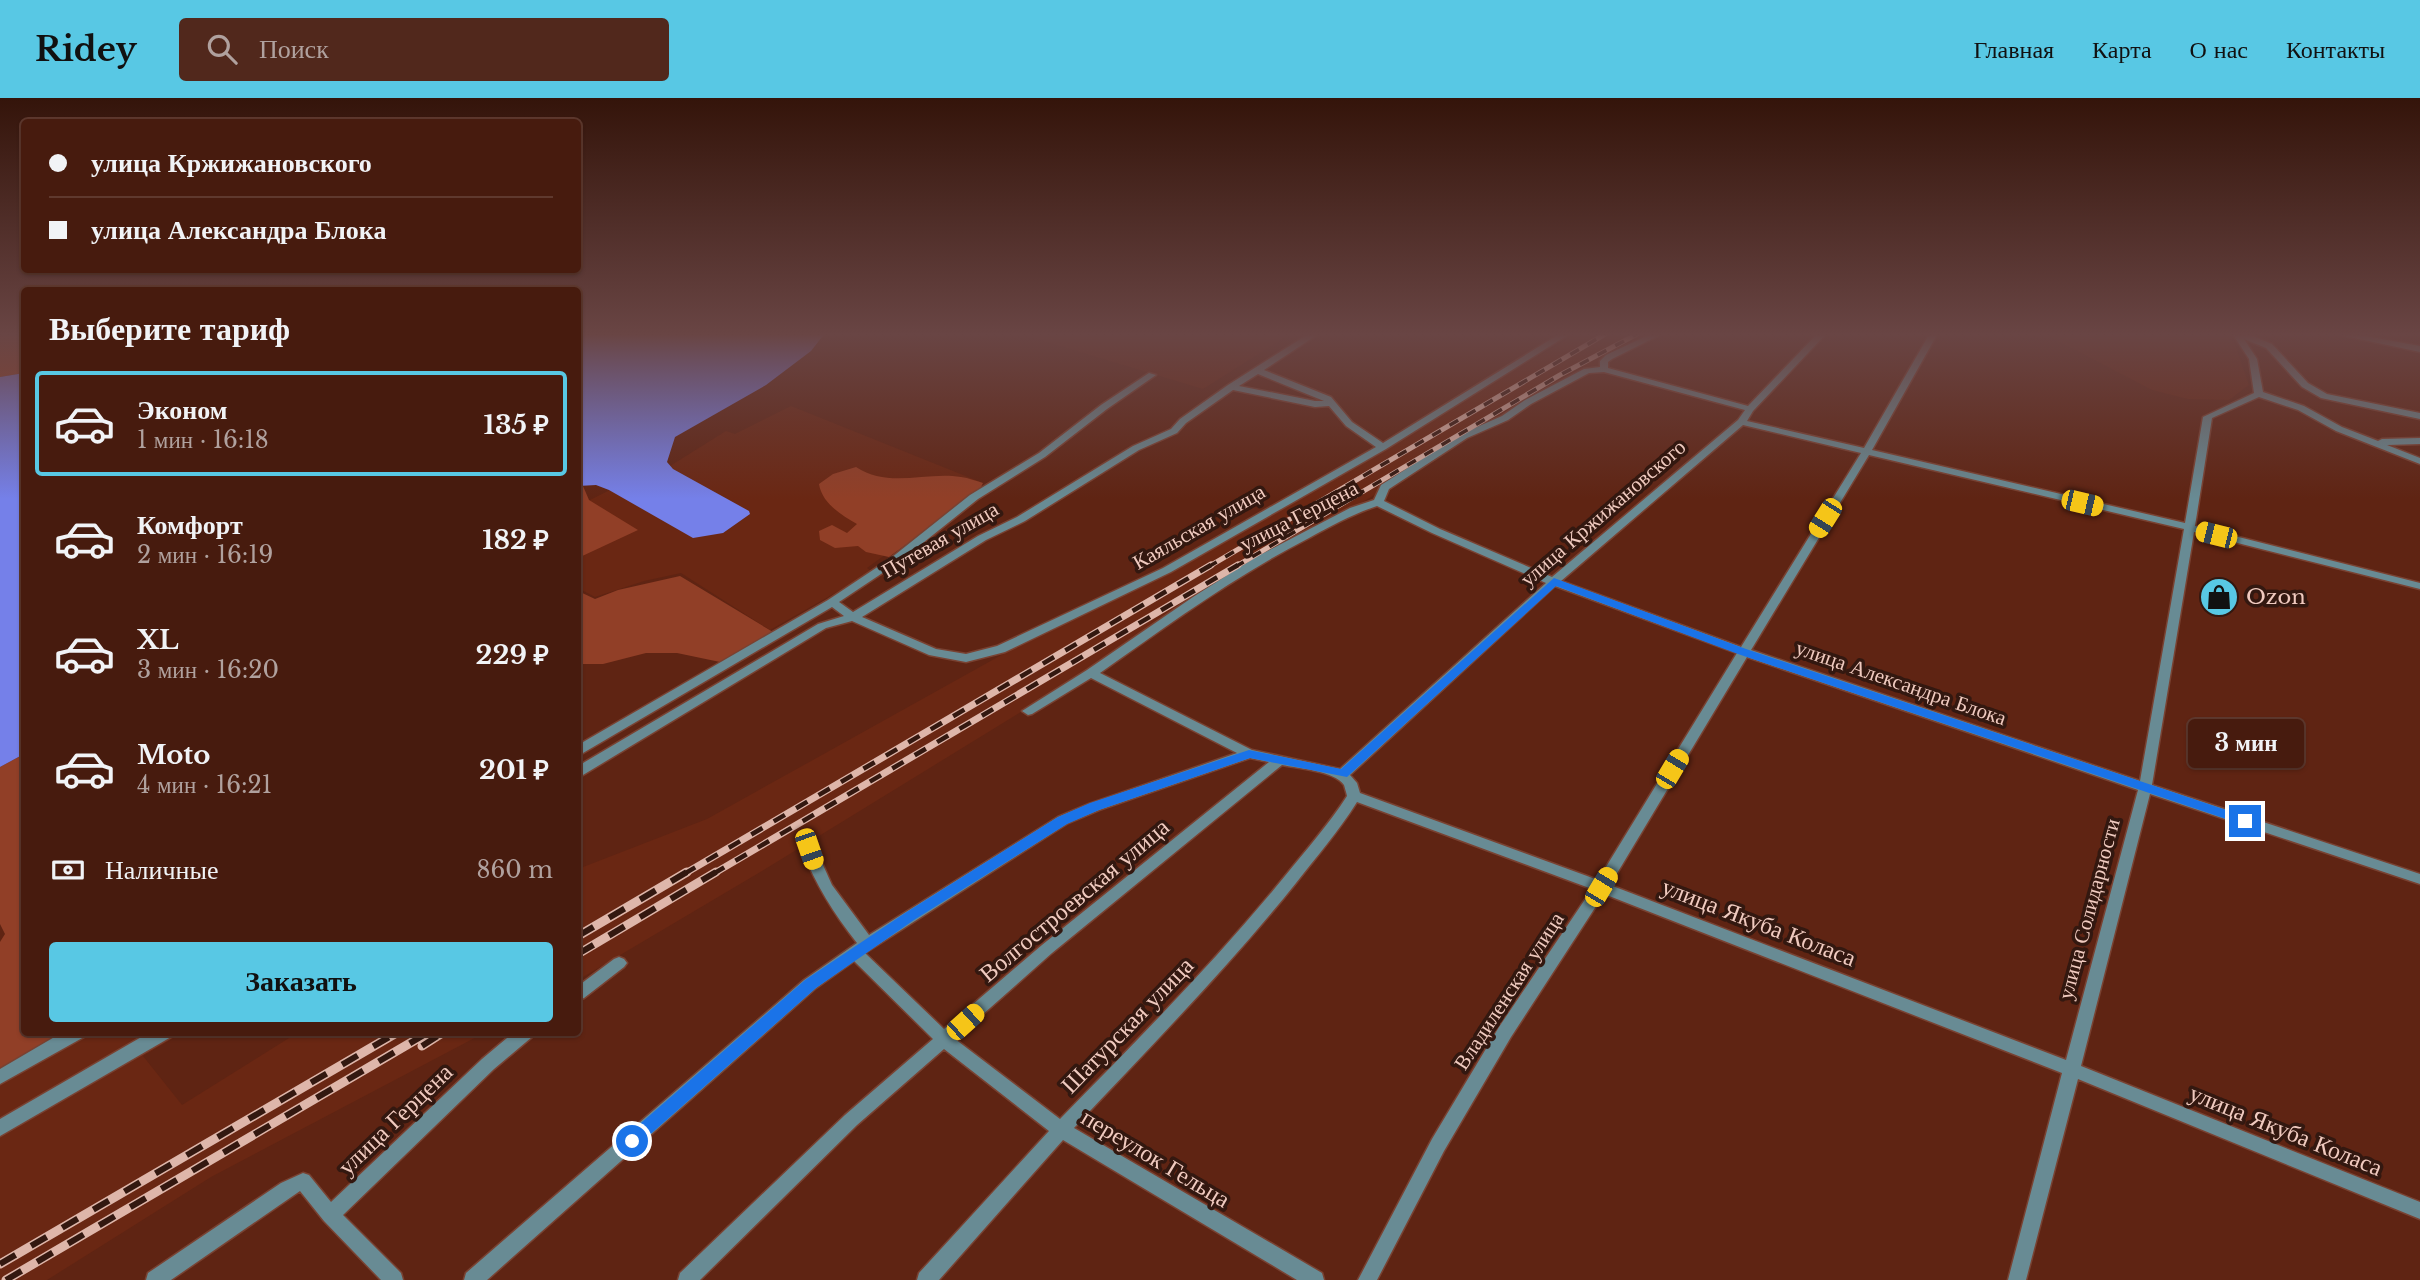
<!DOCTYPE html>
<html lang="ru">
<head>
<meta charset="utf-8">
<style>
	body { margin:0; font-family:"Libre Baskerville",serif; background:#51281c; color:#f1f3f6; height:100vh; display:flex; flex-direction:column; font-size:26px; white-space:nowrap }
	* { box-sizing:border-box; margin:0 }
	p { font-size:23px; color:#b0a19e }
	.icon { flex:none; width:38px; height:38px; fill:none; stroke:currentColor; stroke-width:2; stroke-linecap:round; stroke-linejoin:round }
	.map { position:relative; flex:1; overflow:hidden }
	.details { position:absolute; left:21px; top:189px; width:560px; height:749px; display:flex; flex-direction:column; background:#471b0e; border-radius:7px; box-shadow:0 2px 5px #0004,0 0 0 2px #5f392e }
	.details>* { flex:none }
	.top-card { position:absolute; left:21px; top:21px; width:560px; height:154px; border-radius:7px; box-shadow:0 2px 5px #0004,0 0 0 2px #5f392e; display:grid; align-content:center; height:154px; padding:0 28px; background:#471b0e }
	.end { position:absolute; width:32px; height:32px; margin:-16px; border:9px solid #1a73e8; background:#fff; box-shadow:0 0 0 4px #fff }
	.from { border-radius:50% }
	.bubble { position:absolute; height:49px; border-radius:7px; background:#471b0e; box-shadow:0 2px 5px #0004,0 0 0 2px #5f392e; font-size:23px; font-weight:800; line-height:49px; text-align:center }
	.car { position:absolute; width:21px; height:42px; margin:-21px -10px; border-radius:9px; box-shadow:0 0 5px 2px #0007; background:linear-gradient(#f5c518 24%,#345 0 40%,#f5c518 0 76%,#345 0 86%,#f5c518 0) }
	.top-card b { display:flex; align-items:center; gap:24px; height:66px; font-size:26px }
	.top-card b+b { border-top:2px solid #5f392e }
	.top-card i { width:18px; height:18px; background:#f1f3f6 }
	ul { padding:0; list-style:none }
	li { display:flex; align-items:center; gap:21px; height:105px; margin:0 14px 10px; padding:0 14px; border:4px solid transparent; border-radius:7px }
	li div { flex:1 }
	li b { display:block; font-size:26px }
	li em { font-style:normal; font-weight:800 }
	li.active { border-color:#58c8e4 }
	li>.icon { width:63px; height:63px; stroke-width:1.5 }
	h2 { padding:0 28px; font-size:32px; line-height:84px }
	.pay { display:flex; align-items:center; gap:18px; height:77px; padding:0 28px; font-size:26px }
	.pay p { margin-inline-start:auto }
	.cta { display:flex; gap:14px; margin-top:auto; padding:14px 28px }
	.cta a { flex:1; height:80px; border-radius:7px; background:#58c8e4; color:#111; font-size:28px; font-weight:800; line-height:80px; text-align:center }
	header { display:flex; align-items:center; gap:42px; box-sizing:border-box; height:98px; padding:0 35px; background:#58c8e4; color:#111 }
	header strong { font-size:33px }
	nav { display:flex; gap:38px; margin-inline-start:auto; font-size:24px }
	.search { width:490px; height:63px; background:#51281c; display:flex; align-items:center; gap:18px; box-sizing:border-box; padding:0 24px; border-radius:7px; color:#b0a19e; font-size:26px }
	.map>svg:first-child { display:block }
	.built { fill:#6a2713 }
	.green { fill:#913f27 }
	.water { fill:#7580e9 }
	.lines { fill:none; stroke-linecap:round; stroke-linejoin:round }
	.minor-casing { stroke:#794232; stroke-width:3 }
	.minor { fill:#688b94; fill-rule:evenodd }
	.rail-far2-casing { stroke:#deb6aa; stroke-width:5 }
	.rail-far1-casing { stroke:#deb6aa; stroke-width:7 }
	.rail-casing { stroke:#deb6aa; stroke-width:9 }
	.rail-far2 { stroke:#331810; stroke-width:3.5; stroke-dasharray:10; stroke-linecap:butt }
	.rail-far1 { stroke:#331810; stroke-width:4.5; stroke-dasharray:13; stroke-linecap:butt }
	.rail { stroke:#331810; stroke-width:6; stroke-dasharray:18; stroke-linecap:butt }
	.route { fill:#1a73e8 }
	.labels { text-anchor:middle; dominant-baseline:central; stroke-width:7; stroke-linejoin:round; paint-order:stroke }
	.street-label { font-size:21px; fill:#f0cabf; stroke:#331810 }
	.poi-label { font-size:21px; fill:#f0cabf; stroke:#331810; text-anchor:start }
	.near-street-label { font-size:24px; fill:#f0cabf; stroke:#331810 }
</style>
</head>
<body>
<header>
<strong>Ridey</strong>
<div class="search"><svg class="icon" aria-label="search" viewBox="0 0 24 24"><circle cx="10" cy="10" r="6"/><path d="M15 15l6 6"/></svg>Поиск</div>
<nav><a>Главная</a><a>Карта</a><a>О нас</a><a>Контакты</a></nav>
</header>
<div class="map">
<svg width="2420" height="1182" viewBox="0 0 2420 1182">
	<rect width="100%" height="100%" fill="#5f2413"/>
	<path class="built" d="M1017,235H1292L1203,291Z
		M1578,235H1660L1573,280L1472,337L762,773L578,882V771L707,721L1032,540L1228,438Z
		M2043,235H2227L2235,246L2249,287L2229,302L2188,301L2152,292Z
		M791,308L983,385L867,470L872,474L770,532L681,475L644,483L595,499L578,490V401L590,402L662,366L670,368L726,333L735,336Z
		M81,935H182L143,958L182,1007L297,935H484L211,1079L47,1182H0V980Z"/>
	<path class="green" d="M9,235H24V275L0,279V239Z
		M856,369C889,391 926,373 961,379C969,380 976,383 983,385L979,393L889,459L866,454L858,448L835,450L820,442L819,433L832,427L847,435L857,426C841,417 822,405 819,386L833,376Z
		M578,388H583L589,402L638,432L578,460Z
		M680,478L773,534L720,564L677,555H646L603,566H578V493L595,501L618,492Z
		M24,656V934L73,935L0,977V844L5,836L0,826V669Z"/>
	<path class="water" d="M578,235H825L811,253L766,287L675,339L667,364L673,371L749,413L750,416L723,435L693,440L609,392L596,387L578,388Z
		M24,275V656L0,669V279Z"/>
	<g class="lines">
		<defs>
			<path id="minor" d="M1310,235H1320L1264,272L1331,299L1352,324L1383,345L1561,235H1571L1386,351L1171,474L1005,554L966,564L929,557L852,523L826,530L583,677L578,678V668L818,526L844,518L832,509L583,655L578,656V647L828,502L891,460L970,397L1039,355L1101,307L1149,275L1156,277L1107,311L1045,359L978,401L899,464L839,504L853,514L978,438L1017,419L1133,348L1171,331L1180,321L1228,287ZM1258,276L1324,303H1315L1239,288ZM1233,292L1315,309L1329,308L1346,328L1376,349L1163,470L997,548L966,556L936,551L862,519L986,442L1025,423L1139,352L1177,335L1186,325Z
				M1653,235H1664L1612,261L1608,264V270L1748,308L1818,235H1827L1753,313L1747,323L1864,350L1930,235H1938L1872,352L2185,425L2203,319L2254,295L2249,261L2232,235H2245L2272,246L2308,285L2327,296L2420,315V321L2321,300L2302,289L2266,250L2244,241L2257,261L2263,294L2304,308L2342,329L2378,343L2382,341L2420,340V346L2387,347L2420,360V366L2336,333L2298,312L2259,299L2212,320L2195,428L2420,485V491L2194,434L2152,687L2420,776V786L2150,696L2081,968L2420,1104V1121L2078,981L2026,1182H2008L2062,975L1604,796L1511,939L1444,1053L1377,1182H1358L1432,1041L1499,929L1592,791L1357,704C1339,733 1317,758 1296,785C1227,871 1149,950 1074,1030L1322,1175L1324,1182H1297L1063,1042L939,1182H917L919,1175L1049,1033L944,951L857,1027L700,1182H678L680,1175L845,1017L933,941L854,863L816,890L487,1182H464L466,1175L804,882L857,845C834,816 815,786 802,751L804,747H814L832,787L869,837L1058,719L1089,706L1237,655L1091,580L1032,616L1028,617L1022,613L1087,572L1193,499L1256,459L1350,410L1374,402L1381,387L1461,336L1502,318L1525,302L1584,271L1600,269V263L1606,257ZM1604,274L1745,312L1738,322L1552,479L1440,431L1384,403L1389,391L1467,340L1508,322L1531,306L1589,275ZM1743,327L1861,355L1741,549L1561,483ZM1869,357L2184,431L2140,683L1751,552ZM1377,408L1432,435L1546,485L1340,671L1252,652L1100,575C1168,527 1235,478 1309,440C1331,428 1353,416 1377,408ZM1555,488L1737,555L1598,782L1360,695L1357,685L1350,677ZM1747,559L2138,692L2066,962L1610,787ZM1250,660L1269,664L1042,847L944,931L865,855L1068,725L1099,712ZM1282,667C1297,670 1335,673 1344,687C1344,687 1347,697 1347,698C1329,726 1306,752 1285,778C1215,864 1137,942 1060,1021L955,941L1052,855Z
				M2331,235H2349L2420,248V254Z
				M619,859L624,861L627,865L624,869L584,900L578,902V888L614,861Z
				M63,934H86L84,939L0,986V971Z
				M150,934H173L171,939L0,1038V1021Z
				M514,934H534L532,939L494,971L343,1117L401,1175L403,1182H381L324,1123L300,1093L171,1182H146L148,1175L281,1085L303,1075L309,1077L331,1104L482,961Z"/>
		</defs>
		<use href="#minor" class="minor-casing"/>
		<use href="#minor" class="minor"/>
		<defs>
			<path id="rail-far2" d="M1208,469L1607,235
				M1235,469L1560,277L1639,235"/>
			<path id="rail-far1" d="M684,776L1211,467
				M713,776L1238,467"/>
			<path id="rail" d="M578,838L687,774
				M578,856L716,774
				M422,948L444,934
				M0,1166L398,934
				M6,1182L429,934"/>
		</defs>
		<use href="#rail-far2" class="rail-far2-casing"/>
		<use href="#rail-far1" class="rail-far1-casing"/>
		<use href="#rail" class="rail-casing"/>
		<use href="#rail-far2" class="rail-far2"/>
		<use href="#rail-far1" class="rail-far1"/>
		<use href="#rail" class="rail"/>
	</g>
	<linearGradient id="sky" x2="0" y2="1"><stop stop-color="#34140a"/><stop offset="0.59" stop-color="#694544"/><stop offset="1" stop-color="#694544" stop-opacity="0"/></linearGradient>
	<rect width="2420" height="401" fill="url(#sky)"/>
	<path class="route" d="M1554,480L1746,551L2250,720L2251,723L2245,728L2241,726L1738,556L1556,488L1347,679L1250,660L1099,712L1067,726L914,822L816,890L637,1048L632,1050L626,1048L624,1043L626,1038L805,882L905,815L1058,719L1090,705L1249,652L1341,671Z"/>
	<defs>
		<symbol id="shop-disc" viewBox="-11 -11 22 22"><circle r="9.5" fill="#58c8e4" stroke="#331810"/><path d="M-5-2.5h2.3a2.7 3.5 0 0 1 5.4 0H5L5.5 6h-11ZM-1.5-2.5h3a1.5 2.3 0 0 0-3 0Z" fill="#111"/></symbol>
	</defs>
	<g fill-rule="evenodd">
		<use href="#shop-disc" x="2197" y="477" width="44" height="44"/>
	</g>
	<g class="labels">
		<g class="street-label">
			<text transform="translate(1603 415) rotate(-41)">улица Кржижановского</text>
			<text transform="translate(1299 418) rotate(-27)">улица Герцена</text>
			<text transform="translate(1199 429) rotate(-30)">Каяльская улица</text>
			<text transform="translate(940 442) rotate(-30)">Путевая улица</text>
			<text transform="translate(1901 585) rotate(19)">улица Александра Блока</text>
			<text transform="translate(2089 811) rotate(-75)">улица Солидарности</text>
			<text transform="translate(1509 893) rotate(-57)">Владиленская улица</text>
		</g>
		<g class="poi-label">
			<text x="2246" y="499">Ozon</text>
		</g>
		<g class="near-street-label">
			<text transform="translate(1074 802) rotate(-40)">Волгостроевская улица</text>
			<text transform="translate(1759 824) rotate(21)">улица Якуба Коласа</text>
			<text transform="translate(1127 927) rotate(-46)">Шатурская улица</text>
			<text transform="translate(395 1021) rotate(-44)">улица Герцена</text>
			<text transform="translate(2286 1032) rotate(22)">улица Якуба Коласа</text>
			<text transform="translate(1156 1060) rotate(31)">переулок Гельца</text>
		</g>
	</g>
</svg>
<i class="end from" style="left:632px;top:1043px"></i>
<i class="end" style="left:2245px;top:723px"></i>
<div class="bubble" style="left:2188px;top:621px;width:116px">3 мин</div>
<i class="car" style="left:2082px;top:405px;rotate:103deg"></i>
<i class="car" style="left:1825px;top:420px;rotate:212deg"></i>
<i class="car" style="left:2216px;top:437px;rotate:284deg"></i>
<i class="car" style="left:1672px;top:671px;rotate:31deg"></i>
<i class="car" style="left:809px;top:751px;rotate:161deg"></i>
<i class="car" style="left:1601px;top:789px;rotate:31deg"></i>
<i class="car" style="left:965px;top:924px;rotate:48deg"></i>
<div class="top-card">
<b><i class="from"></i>улица Кржижановского</b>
<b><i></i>улица Александра Блока</b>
</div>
<section class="details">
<h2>Выберите тариф</h2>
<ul>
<li class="active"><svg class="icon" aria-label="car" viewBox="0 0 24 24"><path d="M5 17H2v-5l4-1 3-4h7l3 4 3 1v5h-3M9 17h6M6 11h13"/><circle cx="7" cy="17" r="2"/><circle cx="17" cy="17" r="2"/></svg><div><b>Эконом</b><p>1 мин · 16:18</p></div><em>135 ₽</em></li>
<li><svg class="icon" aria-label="car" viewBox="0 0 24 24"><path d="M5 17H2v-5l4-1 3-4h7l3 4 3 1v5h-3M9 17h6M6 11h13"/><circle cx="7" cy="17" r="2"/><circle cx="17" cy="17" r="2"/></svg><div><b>Комфорт</b><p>2 мин · 16:19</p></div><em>182 ₽</em></li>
<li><svg class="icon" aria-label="car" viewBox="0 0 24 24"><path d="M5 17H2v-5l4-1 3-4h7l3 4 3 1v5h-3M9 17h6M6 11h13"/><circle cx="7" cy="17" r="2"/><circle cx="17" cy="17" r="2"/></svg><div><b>XL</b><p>3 мин · 16:20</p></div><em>229 ₽</em></li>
<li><svg class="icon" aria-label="car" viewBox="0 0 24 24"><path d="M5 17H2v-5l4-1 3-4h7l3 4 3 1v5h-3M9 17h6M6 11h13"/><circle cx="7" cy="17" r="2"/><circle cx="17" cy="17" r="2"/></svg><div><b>Moto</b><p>4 мин · 16:21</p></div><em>201 ₽</em></li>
</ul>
<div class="pay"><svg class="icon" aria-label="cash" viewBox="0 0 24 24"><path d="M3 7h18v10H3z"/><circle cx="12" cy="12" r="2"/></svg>Наличные<p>860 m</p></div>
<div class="cta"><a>Заказать</a></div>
</section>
</div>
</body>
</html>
